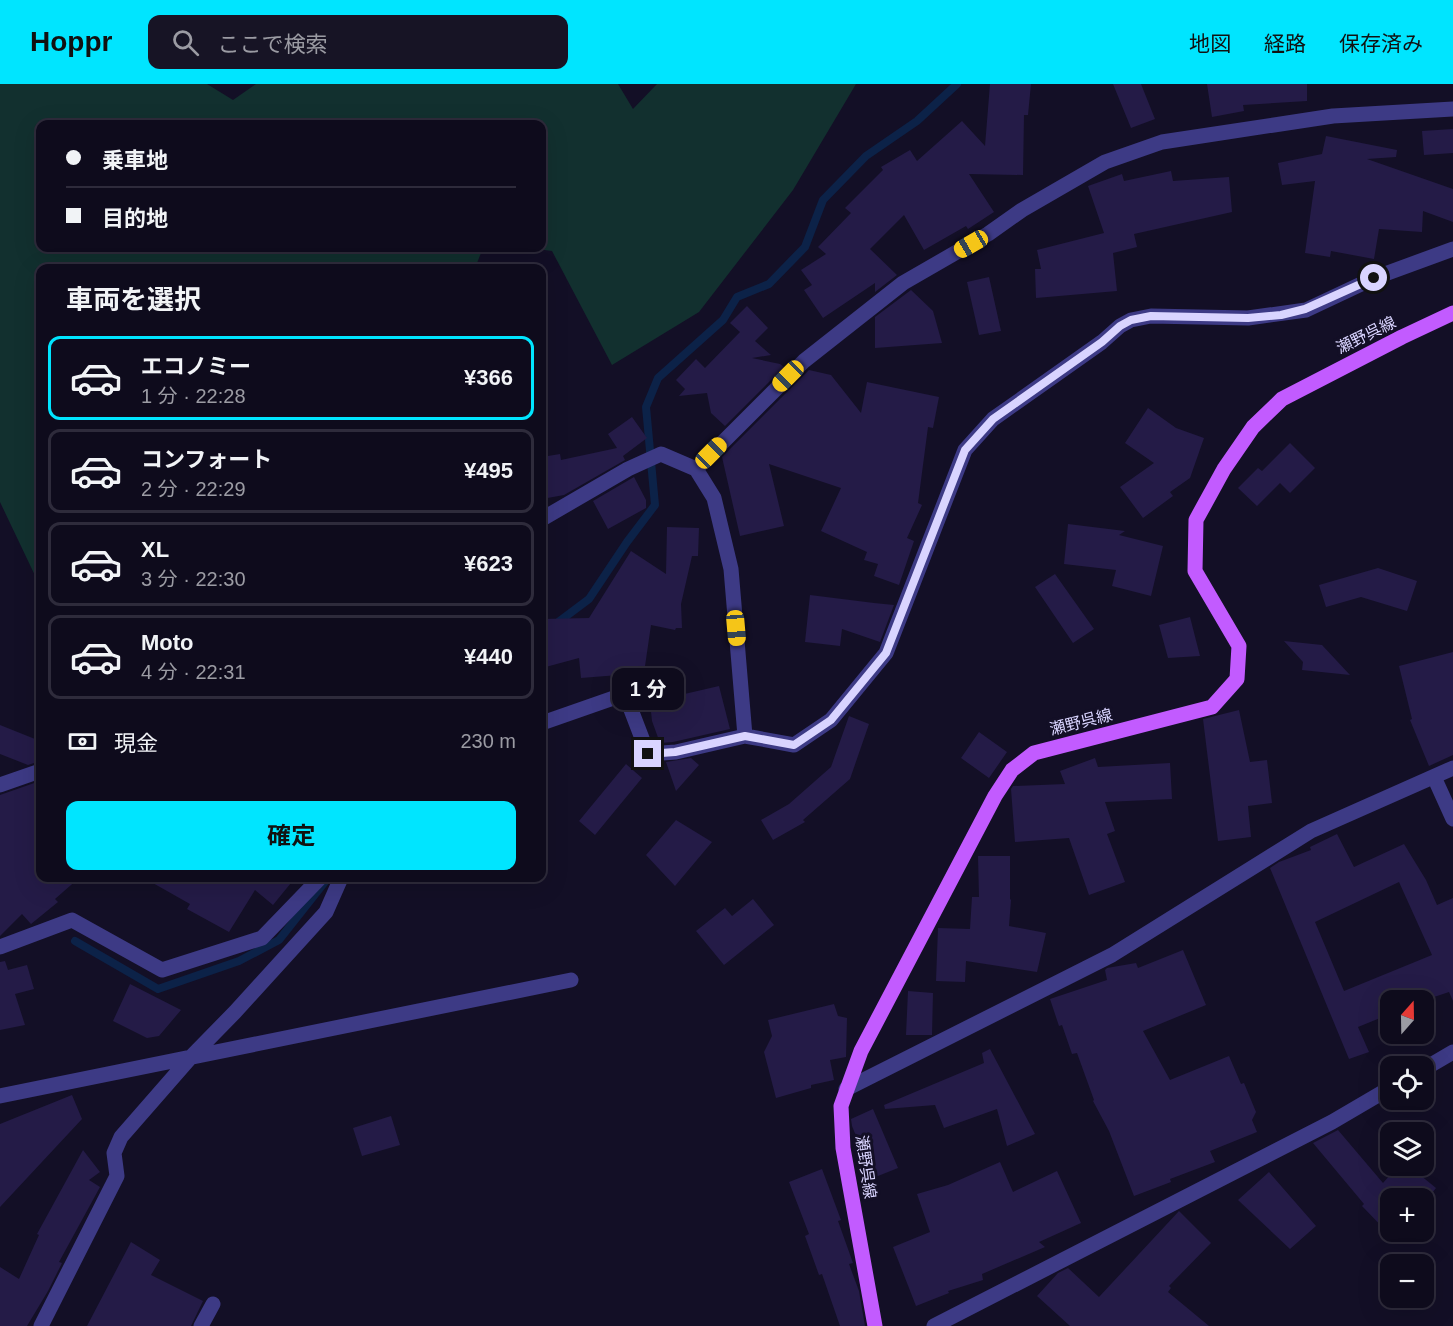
<!DOCTYPE html>
<html lang="ja">
<head>
<meta charset="utf-8">
<style>
	body { margin:0; font-family:Arial,"Noto Sans JP",sans-serif; background:#171425; color:#f1f3f6; height:100vh; display:flex; flex-direction:column; font-size:22px; white-space:nowrap }
	* { box-sizing:border-box; margin:0 }
	p { font-size:20px; color:#9b9ba3 }
	.icon { flex:none; width:33px; height:33px; fill:none; stroke:currentColor; stroke-width:2; stroke-linecap:round; stroke-linejoin:round }
	.map { position:relative; flex:1; overflow:hidden }
	.sheet { position:absolute; left:36px; top:180px; width:510px; height:618px; display:flex; flex-direction:column; background:#0e0b1c; border-radius:12px; box-shadow:0 6px 24px #0002,0 0 0 2px #2e2b3b }
	.sheet>* { flex:none }
	.hud { position:absolute; left:36px; top:36px; width:510px; height:132px; border-radius:12px; box-shadow:0 6px 24px #0002,0 0 0 2px #2e2b3b; display:grid; align-content:center; height:132px; padding:0 30px; background:#0e0b1c }
	.needle { width:39px; rotate:20deg }
	.buttons { position:absolute; left:1380px; top:906px; display:grid; gap:12px }
	.buttons a { display:grid; place-items:center; width:54px; height:54px; border-radius:12px; background:#0e0b1c; box-shadow:0 6px 24px #0002,0 0 0 2px #2e2b3b; font-size:30px }
	.end { position:absolute; width:27px; height:27px; margin:-14px; border:8px solid #d9d4ff; background:#111; box-shadow:0 0 0 3px #111 }
	.from { border-radius:50% }
	.bubble { position:absolute; height:42px; border-radius:12px; background:#0e0b1c; box-shadow:0 6px 24px #0002,0 0 0 2px #2e2b3b; font-size:20px; font-weight:700; line-height:42px; text-align:center }
	.car { position:absolute; width:18px; height:36px; margin:-18px -9px; border-radius:8px; box-shadow:0 0 4px 2px #0007; background:linear-gradient(#f5c518 24%,#345 0 40%,#f5c518 0 76%,#345 0 86%,#f5c518 0) }
	.hud b { display:flex; align-items:center; gap:21px; height:57px; font-size:22px }
	.hud b+b { border-top:2px solid #2e2b3b }
	.hud i { width:15px; height:15px; background:#f1f3f6 }
	ul { padding:0; list-style:none }
	li { display:flex; align-items:center; gap:18px; height:84px; margin:0 12px 9px; padding:0 18px; border:3px solid #2e2b3b; border-radius:12px }
	li div { flex:1 }
	li b { display:block; font-size:22px }
	li em { font-style:normal; font-weight:700 }
	li.current { border-color:#00e5ff }
	li>.icon { width:54px; height:54px; stroke-width:1.5 }
	h2 { padding:0 30px; font-size:27px; line-height:72px }
	.pay { display:flex; align-items:center; gap:15px; height:66px; padding:0 30px; font-size:22px }
	.pay p { margin-inline-start:auto }
	.button { display:flex; gap:12px; margin-top:auto; padding:12px 30px }
	.button a { flex:1; height:69px; border-radius:12px; background:#00e5ff; color:#111; font-size:24px; font-weight:700; line-height:69px; text-align:center }
	header { display:flex; align-items:center; gap:36px; box-sizing:border-box; height:84px; padding:0 30px; background:#00e5ff; color:#111 }
	header strong { font-size:28px }
	nav { display:flex; gap:33px; margin-inline-start:auto; font-size:21px }
	.search { width:420px; height:54px; background:#171425; display:flex; align-items:center; gap:15px; box-sizing:border-box; padding:0 21px; border-radius:12px; color:#9b9ba3; font-size:22px }
	.map>svg:first-child { display:block }
	.green { fill:#12302f }
	.lines { fill:none; stroke-linecap:round; stroke-linejoin:round }
	.stream { stroke:#0c2248; stroke-width:8 }
	.building { fill:#241b47; fill-rule:evenodd }
	.minor { stroke:#3d3a85; stroke-width:15 }
	.major { stroke:#c25bff; stroke-width:15 }
	.route { stroke:#d9d4ff; stroke-width:8 }
	.labels { text-anchor:middle; dominant-baseline:central; stroke-width:6; stroke-linejoin:round; paint-order:stroke }
	.street-label { font-size:16px; fill:#d9d4ff; stroke:#130f26 }
</style>
</head>
<body>
<header>
<strong>Hoppr</strong>
<div class="search"><svg class="icon" aria-label="search" viewBox="0 0 24 24"><circle cx="10" cy="10" r="6"/><path d="M15 15l6 6"/></svg>ここで検索</div>
<nav><a>地図</a><a>経路</a><a>保存済み</a></nav>
</header>
<div class="map">
<svg width="1453" height="1242" viewBox="0 0 1453 1242">
	<rect width="100%" height="100%" fill="#130f26"/>
	<path class="green" d="M0,0H207L233,16L256,0H618L633,25L657,0H856L793,106L699,228L612,281L552,167L530,164H542V40H40V164H483L475,184H40V502L0,418Z"/>
	<g class="lines">
		<path class="stream" d="M542,547L553,542L589,515L627,458L655,421L646,323L658,294L723,236L737,213L769,200L805,163L823,116L866,72L917,37L957,0
			M75,857L158,905L239,877L279,856L328,794"/>
	</g>
	<path class="building" d="M990,0H1031L1028,31H1024L1023,91L969,90L994,128L968,145L966,142L924,166L904,131L870,165L897,191L875,208V199L823,234L804,206L812,201L801,186L826,170L818,163L851,129L845,124L883,86L881,83L910,66L917,77L962,37L985,62Z
		M1113,0H1141L1155,35L1131,44Z
		M1207,0H1307V17L1243,21L1244,27L1212,33Z
		M1453,45V69L1424,71L1422,47Z
		M1326,52L1397,66L1396,73L1367,75L1453,105V138L1423,127L1422,148L1379,145L1374,175L1331,167L1330,173L1305,169L1315,97L1282,101L1278,79L1322,70Z
		M1171,87L1173,97L1229,93L1232,128L1134,150L1137,163L1113,169L1117,207L1036,214L1035,185H1041L1037,166L1104,149L1088,102L1122,90L1124,97Z
		M989,193L1001,247L979,251L967,198Z
		M911,206L933,227L942,259L875,264V233Z
		M747,222L768,244L755,257L771,271L752,274L780,280L784,283L725,342L711,329L707,309L679,312L685,305L676,296L696,275L705,284L740,248L730,239Z
		M809,286L831,291L861,329L867,298L939,313L933,344L928,343L918,419L922,421L907,454L914,457L899,501L874,492L878,480L864,476L867,468L821,447L841,404L769,380L784,442L740,452L722,373Z
		M1148,324L1176,344L1204,354L1190,394L1170,408L1173,412L1143,434L1120,403L1154,379L1125,359Z
		M632,333L647,354L623,372L625,376L564,411L542,415V373L560,370L561,376L617,364L608,350Z
		M1290,359L1315,384L1290,409L1280,399L1257,422L1238,404L1258,384L1262,387Z
		M634,393L646,416V424L608,445L593,417Z
		M1068,440L1125,447L1119,451L1163,462L1151,512L1112,502L1116,486L1064,480Z
		M667,443L699,444L698,472H692L681,520L682,544H676L675,546L651,541L644,589L581,594L579,574L542,584V535L589,534L631,467L666,490Z
		M1378,484L1417,497L1407,527L1361,513L1326,523L1319,501Z
		M1055,490L1094,545L1073,559L1035,503Z
		M810,511L874,519L894,521L880,558L842,545L840,562L805,558Z
		M1190,533L1200,572L1168,574L1159,541Z
		M1284,557L1322,561L1350,591L1302,586L1303,578Z
		M1453,568V671L1429,682L1410,636L1412,635L1399,582Z
		M719,602L730,645L673,658L660,659L652,637L650,618Z
		M1239,626L1250,678L1267,676L1272,719L1248,722L1251,753L1218,757L1203,635Z
		M849,632L869,640L850,695L803,736L805,738L773,756L761,736L789,720L831,683Z
		M0,641L40,657V677L28,681L0,670Z
		M979,648L1007,668L989,694L961,674Z
		M691,674L699,681L676,707L666,678Z
		M1095,674L1098,683L1170,679L1172,715L1105,718L1115,747L1107,750L1125,798L1089,811L1069,754L1015,758L1011,705L1013,702L1065,700L1060,687Z
		M626,680L642,694L595,751L579,737Z
		M40,697V794H79L55,815L58,818L31,840L22,830L0,852V711Z
		M676,736L712,758L675,802L646,771Z
		M1337,750L1354,783L1404,760L1426,796L1437,821L1453,814V917L1449,908L1425,916H1390V930L1358,943L1369,968L1349,975L1270,784L1279,778L1311,766L1310,763ZM1399,798L1432,871L1344,907L1315,838Z
		M978,772H1010V815L1011,816L1009,842L1046,849L1037,888L966,877L965,898L936,897L938,844L970,845L972,813H979Z
		M144,794H295L273,821L255,806L229,848L187,825L190,820Z
		M753,815L774,841L724,881L696,847L725,824L732,832Z
		M1183,866L1206,921L1143,947L1170,996L1229,972L1241,1000L1244,999L1256,1028L1252,1036L1257,1048L1210,1067L1215,1078L1170,1095L1171,1098L1134,1112L1109,1047L1093,1017L1094,1016L1077,969L1072,970L1062,941L1059,942L1050,915L1107,896L1105,886L1107,884L1136,879L1138,884Z
		M5,877L8,886L27,881L34,905L15,910L25,941L0,946V878Z
		M130,900L181,926L159,952L147,954L113,937Z
		M908,907L933,909L932,951H906Z
		M834,920L838,932L847,934L846,973L830,976L834,996L811,1001V1004L776,1014L764,968L772,952L768,936Z
		M990,965L1035,1050L1007,1062L997,1025L944,1044L935,1021L885,1025L884,1021L984,979L982,969Z
		M72,1011L82,1035L0,1123V1040Z
		M873,1025L898,1084L873,1094L852,1042L851,1035Z
		M391,1032L400,1061L362,1072L353,1044Z
		M1338,1046L1383,1099L1398,1082H1409L1436,1104L1424,1119V1114H1390V1148H1394L1390,1151L1362,1122L1364,1120L1313,1059Z
		M83,1066L100,1088L89,1096L100,1103L59,1178L62,1179L48,1207L27,1242H0V1183L19,1195L39,1151L37,1150Z
		M1000,1078L1013,1108L1057,1087L1081,1139L1039,1158L1045,1163L982,1190L983,1196L948,1207L949,1209L916,1222L893,1163L930,1148L917,1110L948,1101Z
		M822,1085L841,1136L838,1137L853,1179L849,1180L859,1207L865,1242H840L822,1190L819,1191L805,1152L809,1150L789,1098Z
		M1269,1088L1316,1142L1290,1165L1238,1116Z
		M1179,1127L1211,1159L1169,1202L1171,1204L1168,1208L1209,1242H1070L1037,1212L1058,1189L1068,1184L1099,1213Z
		M131,1158L160,1176L151,1191L203,1217L191,1242H87Z"/>
	<g class="lines">
		<path class="minor" d="M696,385L804,277L903,199L988,150L1022,126L1105,78L1162,58L1333,32L1453,25
			M542,435L628,385L661,370L696,385L714,414L731,485L745,652
			M542,639L625,610L648,670L676,668L745,652L794,661L831,636L886,569L965,366L993,335L1102,258L1120,242L1131,236L1151,232L1248,234L1306,226L1374,194L1453,165
			M1434,693L1453,735
			M0,701L40,687
			M0,863L72,836L162,886L262,854L320,794
			M1424,985L1453,968
			M846,1005L1112,871L1311,747L1453,684
			M0,1012L571,896
			M41,1242L117,1092L114,1069L121,1053L190,974L235,928L326,828L341,794
			M201,1242L213,1220
			M934,1242L1332,1038L1390,1004"/>
		<path class="major" d="M875,1242L843,1064L841,1022L861,967L995,712L1012,686L1034,669L1212,623L1237,595L1239,562L1195,487L1196,436L1224,385L1253,343L1282,315L1402,253L1453,229"/>
	</g>
	<g class="lines">
		<path class="route" d="M648,670L675,668L745,652L794,661L831,636L886,569L965,366L993,335L1102,258L1120,242L1131,236L1151,232L1248,234L1281,231L1305,225L1374,194"/>
	</g>
	<g class="labels">
		<g class="street-label">
			<text transform="translate(1366 251) rotate(-26)">瀬野呉線</text>
			<text transform="translate(1081 638) rotate(-14)">瀬野呉線</text>
			<text transform="translate(866 1083) rotate(82)">瀬野呉線</text>
		</g>
	</g>
</svg>
<div class="buttons">
<a><svg class="needle" viewBox="-14 -14 28 28"><path d="M0-13l5 13h-10z" fill="#e53935"/><path d="M0 13l5-13h-10z" fill="#9b9ba3"/></svg></a>
<a><svg class="icon" aria-label="locate" viewBox="0 0 24 24"><circle cx="12" cy="12" r="6"/><path d="M12 2v4M12 18v4M2 12h4M18 12h4"/></svg></a>
<a><svg class="icon" aria-label="layers" viewBox="0 0 24 24"><path d="M12 4l9 5-9 5-9-5zM3 14l9 5 9-5"/></svg></a>
<a>+</a>
<a>−</a>
</div>
<i class="end from" style="left:1374px;top:194px"></i>
<i class="end" style="left:648px;top:670px"></i>
<div class="bubble" style="left:612px;top:584px;width:72px">1 分</div>
<i class="car" style="left:971px;top:160px;rotate:240deg"></i>
<i class="car" style="left:788px;top:292px;rotate:225deg"></i>
<i class="car" style="left:711px;top:369px;rotate:45deg"></i>
<i class="car" style="left:736px;top:544px;rotate:175deg"></i>
<div class="hud">
<b><i class="from"></i>乗車地</b>
<b><i></i>目的地</b>
</div>
<section class="sheet">
<h2>車両を選択</h2>
<ul>
<li class="current"><svg class="icon" aria-label="car" viewBox="0 0 24 24"><path d="M5 17H2v-5l4-1 3-4h7l3 4 3 1v5h-3M9 17h6M6 11h13"/><circle cx="7" cy="17" r="2"/><circle cx="17" cy="17" r="2"/></svg><div><b>エコノミー</b><p>1 分 · 22:28</p></div><em>¥366</em></li>
<li><svg class="icon" aria-label="car" viewBox="0 0 24 24"><path d="M5 17H2v-5l4-1 3-4h7l3 4 3 1v5h-3M9 17h6M6 11h13"/><circle cx="7" cy="17" r="2"/><circle cx="17" cy="17" r="2"/></svg><div><b>コンフォート</b><p>2 分 · 22:29</p></div><em>¥495</em></li>
<li><svg class="icon" aria-label="car" viewBox="0 0 24 24"><path d="M5 17H2v-5l4-1 3-4h7l3 4 3 1v5h-3M9 17h6M6 11h13"/><circle cx="7" cy="17" r="2"/><circle cx="17" cy="17" r="2"/></svg><div><b>XL</b><p>3 分 · 22:30</p></div><em>¥623</em></li>
<li><svg class="icon" aria-label="car" viewBox="0 0 24 24"><path d="M5 17H2v-5l4-1 3-4h7l3 4 3 1v5h-3M9 17h6M6 11h13"/><circle cx="7" cy="17" r="2"/><circle cx="17" cy="17" r="2"/></svg><div><b>Moto</b><p>4 分 · 22:31</p></div><em>¥440</em></li>
</ul>
<div class="pay"><svg class="icon" aria-label="cash" viewBox="0 0 24 24"><path d="M3 7h18v10H3z"/><circle cx="12" cy="12" r="2"/></svg>現金<p>230 m</p></div>
<div class="button"><a>確定</a></div>
</section>
</div>
</body>
</html>
